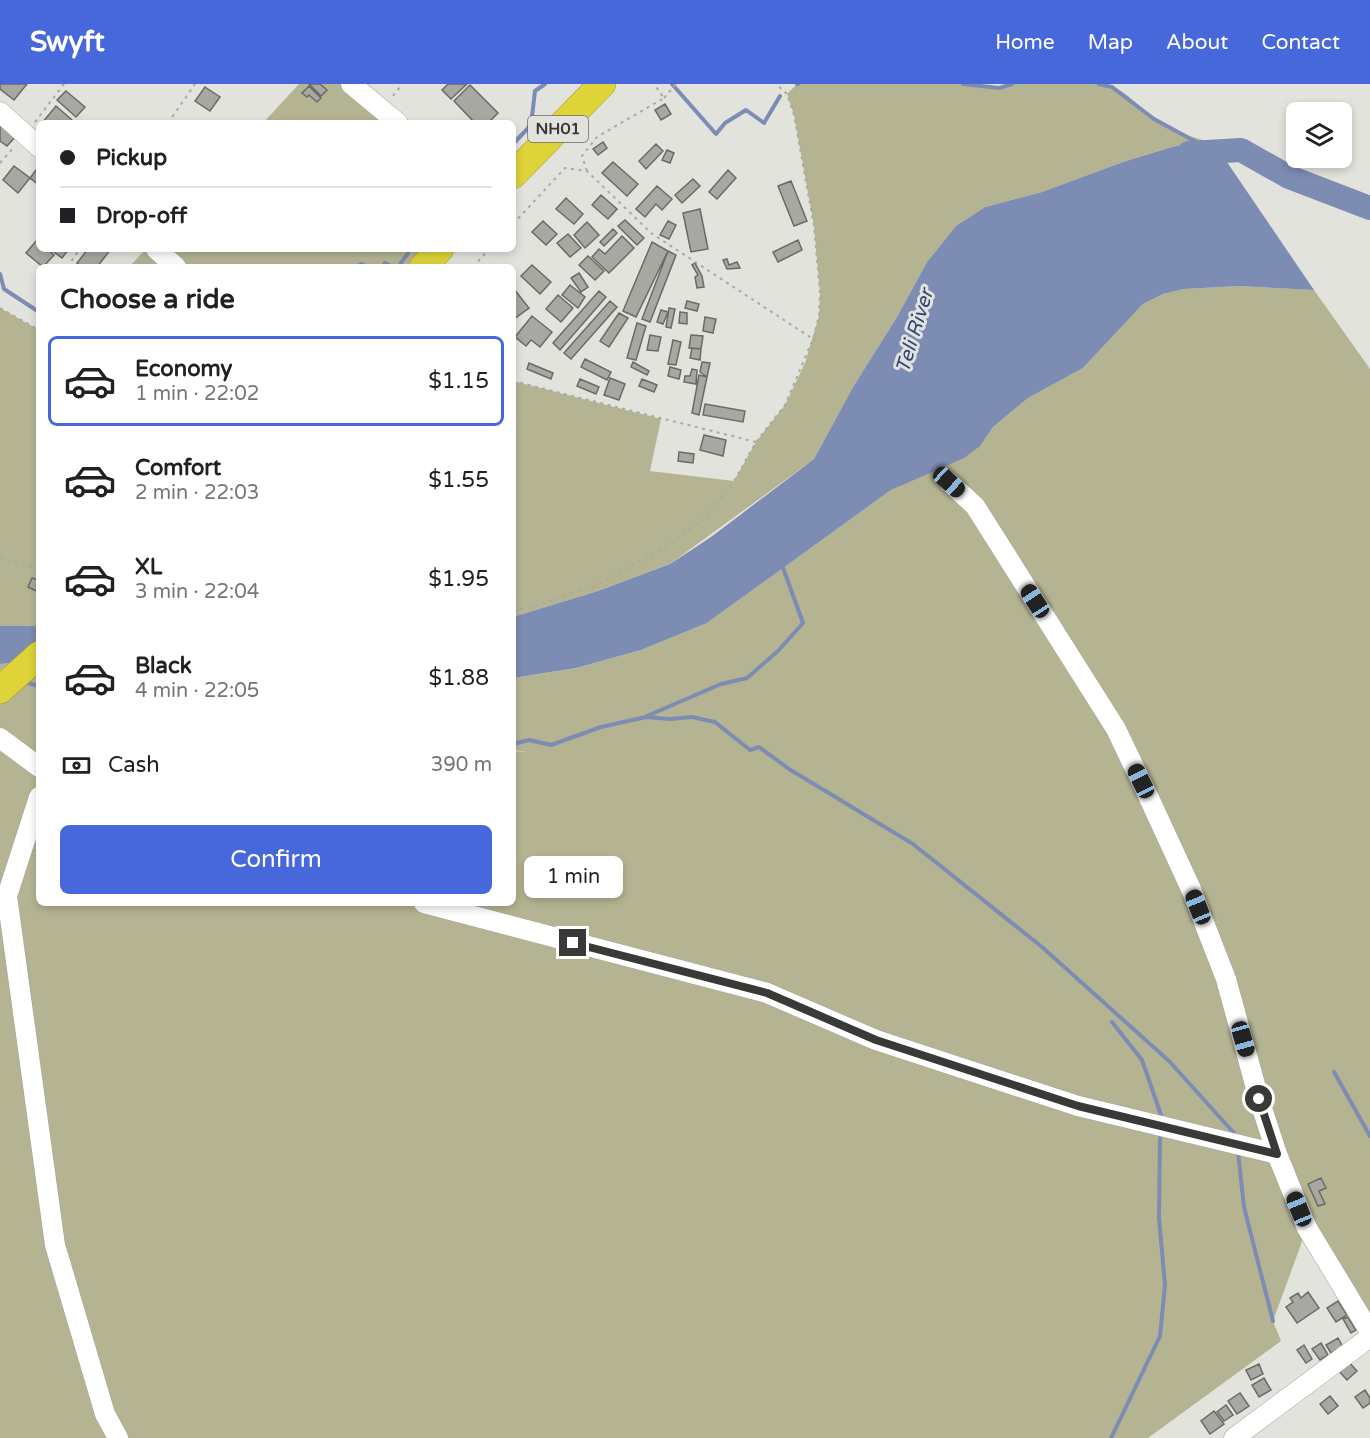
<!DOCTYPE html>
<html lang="en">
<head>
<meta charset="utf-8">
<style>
	body { margin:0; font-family:"Varela Round",sans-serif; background:#f6f6f6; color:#202124; height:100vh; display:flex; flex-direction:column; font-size:22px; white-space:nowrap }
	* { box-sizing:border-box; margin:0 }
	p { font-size:20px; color:#757577 }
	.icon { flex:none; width:33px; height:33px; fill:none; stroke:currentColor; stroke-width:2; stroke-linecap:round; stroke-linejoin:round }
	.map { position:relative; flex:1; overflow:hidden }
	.panel { position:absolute; left:36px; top:180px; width:480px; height:642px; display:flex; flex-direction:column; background:#fff; border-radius:9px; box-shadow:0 3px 9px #0003 }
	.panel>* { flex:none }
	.hud { position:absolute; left:36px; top:36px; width:480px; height:132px; border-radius:9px; box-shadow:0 3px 9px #0003; display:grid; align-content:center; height:132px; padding:0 24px; background:#fff }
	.tools { position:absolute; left:1286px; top:18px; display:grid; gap:12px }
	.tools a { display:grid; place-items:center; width:66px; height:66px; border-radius:9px; background:#fff; box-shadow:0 3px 9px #0003; font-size:30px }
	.end { position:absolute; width:27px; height:27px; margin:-14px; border:8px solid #393937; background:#fff; box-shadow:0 0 0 3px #fff }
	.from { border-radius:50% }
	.bubble { position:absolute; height:42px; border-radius:9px; background:#fff; box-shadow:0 3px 9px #0003; font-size:20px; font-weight:600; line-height:42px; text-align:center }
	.car { position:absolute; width:18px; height:36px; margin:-18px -9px; border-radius:8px; box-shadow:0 0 4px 2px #0007; background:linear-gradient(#222 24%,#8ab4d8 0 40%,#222 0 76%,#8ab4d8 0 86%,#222 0) }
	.hud b { display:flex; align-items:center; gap:21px; height:57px; font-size:22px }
	.hud b+b { border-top:2px solid #e0e0e0 }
	.hud i { width:15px; height:15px; background:#202124 }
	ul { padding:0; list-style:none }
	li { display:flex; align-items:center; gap:18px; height:90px; margin:0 12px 9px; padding:0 12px; border:3px solid transparent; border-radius:9px }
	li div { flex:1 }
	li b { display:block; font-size:22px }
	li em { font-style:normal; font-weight:600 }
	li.current { border-color:#4768db }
	li>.icon { width:54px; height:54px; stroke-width:1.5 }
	h2 { padding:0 24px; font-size:27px; line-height:72px }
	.pay { display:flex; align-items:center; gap:15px; height:66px; padding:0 24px; font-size:22px }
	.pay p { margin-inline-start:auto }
	.action { display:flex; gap:12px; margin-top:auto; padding:12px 24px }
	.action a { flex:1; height:69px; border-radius:9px; background:#4768db; color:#fff; font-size:24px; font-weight:600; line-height:69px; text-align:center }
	header { display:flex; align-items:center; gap:36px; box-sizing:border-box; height:84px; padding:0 30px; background:#4768db; color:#fff }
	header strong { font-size:28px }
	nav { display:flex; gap:33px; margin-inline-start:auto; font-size:21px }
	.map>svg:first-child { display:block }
	.green { fill:#b5b492 }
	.water { fill:#7d8cb3 }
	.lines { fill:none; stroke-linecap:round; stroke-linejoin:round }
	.stream { stroke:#7d8cb3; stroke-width:4 }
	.river { stroke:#7d8cb3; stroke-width:24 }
	.building { fill:#a8a8a3; stroke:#6b6b66; stroke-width:1.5 }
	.minor-casing { stroke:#a2a29d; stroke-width:21 }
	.highway-casing { stroke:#a49d38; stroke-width:28 }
	.path { stroke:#a9a9a5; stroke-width:2; stroke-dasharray:3 4.5; stroke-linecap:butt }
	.minor { stroke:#fff; stroke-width:20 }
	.highway { stroke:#ded339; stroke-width:27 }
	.route { stroke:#393937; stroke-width:8 }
	.labels { text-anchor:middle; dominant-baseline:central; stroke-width:6; stroke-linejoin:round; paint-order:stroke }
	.shield { fill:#e3e3de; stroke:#6c6c69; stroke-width:1.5 }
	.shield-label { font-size:16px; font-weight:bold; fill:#393937 }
	.water-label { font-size:20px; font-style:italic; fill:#35467b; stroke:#e3e3de }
</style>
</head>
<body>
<header>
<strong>Swyft</strong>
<nav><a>Home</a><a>Map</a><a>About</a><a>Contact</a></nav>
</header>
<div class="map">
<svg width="1370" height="1354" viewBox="0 0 1370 1354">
	<rect width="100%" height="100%" fill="#e3e3de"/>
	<path class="green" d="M299,0H351L398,39H263Z
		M797,0H963L999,4L1012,0H1104C1124,3 1138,23 1154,34C1172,48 1192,53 1214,59L1198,58L1172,63L1123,78L1042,108L985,123L956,142L927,178L897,233L853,303L814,375L670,480L598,507L513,533V297L661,335L650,387L734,397L756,358L785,321L805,279L819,232L820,209L814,142L794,31L787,10Z
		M146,165H440L423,183H129Z
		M1239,202L1314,206L1370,285V1248L1307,1144L1273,1237L1281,1257L1148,1354H0V580L22,578L39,581V819H513V667L527,668L513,666V594L576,584L641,566L707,539L891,406L980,361L993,343L1028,314L1083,284L1143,220L1163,210L1184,205Z
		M0,224L39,246V542H0Z"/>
	<path class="water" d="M1198,58L1214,59L1314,206L1239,202L1184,205L1163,210L1143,220L1083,284L1028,314L993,343L980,362L964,374L891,406L707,539L641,566L576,584L513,594V533L598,507L670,480L711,453L814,375L853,303L897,233L927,178L956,142L985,123L1042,108L1123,78L1172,63Z
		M0,542H39V581L22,578L0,580Z"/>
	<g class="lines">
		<path class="stream" d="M672,0L716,50L725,39L746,26L764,39L780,12
			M797,0H798
			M963,0L999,4L1012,0
			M1099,0L1112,3L1154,35L1200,60
			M513,60L531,41L535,7L545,0
			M356,183L361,180L369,183
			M382,183L385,179L393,183
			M398,183L411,165
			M0,190L4,205L39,228
			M24,598L39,602
			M647,632L721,600L747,594L778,567L803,539L782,481
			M513,660L529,656L551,661L601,643L646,633L670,635L692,633L715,638L750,666L759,663L789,685L913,760L1042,863L1169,977L1234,1049
			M1112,938L1142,976L1161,1031
			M1334,988L1370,1052
			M1238,1068L1244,1123L1273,1237
			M1111,1354L1160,1252L1165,1201L1159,1134L1160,1054"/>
		<path class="river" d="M1189,69L1241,66L1289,93L1370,124"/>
	</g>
	<path class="building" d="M0,0H27L14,16L0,5Z
		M309,0H320L327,6L321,12Z
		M448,0H467L451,15L442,6Z
		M470,1L498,29L488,39H475L454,17Z
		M309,2L321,14L317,18L309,11L307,13L302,9Z
		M205,3L220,13L210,27L195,17Z
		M66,7L85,23L76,33L57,16Z
		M665,20L671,30L661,36L655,26Z
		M56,22L72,36L69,39H42Z
		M0,37L17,51L7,62L0,57Z
		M603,58L607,64L598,71L593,65Z
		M656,60L663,67L646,85L639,77Z
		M667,66L674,69L670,79L662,76Z
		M613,78L638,100L627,112L602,89Z
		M14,82L30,94L18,109L3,96Z
		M39,82V101L30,94Z
		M728,86L736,94L717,115L709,108Z
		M693,95L700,102L682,119L675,111Z
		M791,97L807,137L794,142L778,102Z
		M657,102L672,115L662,126L656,120L645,133L636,125Z
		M601,111L617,125L608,135L592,121Z
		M566,114L583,130L574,140L556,125Z
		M700,125L708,165L691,168L683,129Z
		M625,136L644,154L637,161L618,142Z
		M543,137L557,150L546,161L532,148Z
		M668,137L676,141L669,155L660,151Z
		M587,138L599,151L585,164L574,151Z
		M613,145L617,149L604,162L600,158Z
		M568,150L581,164L570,173L557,159Z
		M622,152L634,164L609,189L592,173L599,165L605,170Z
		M37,156L39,158V165H47L54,171L43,183L26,169Z
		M798,156L802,166L778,178L773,168Z
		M652,158L668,167L636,233L623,227Z
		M50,165H69L62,174Z
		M88,165H111L97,183H83L77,179Z
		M668,167L676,171L650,238L642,235Z
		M588,172L604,187L595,196L579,181Z
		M727,175L729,181L737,178L740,184L727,185L723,176Z
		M695,179L702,192L704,203L697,204L695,193L698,191L692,181Z
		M532,181L551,198L540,210L521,192Z
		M579,189L588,203L581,208L571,194Z
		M570,201L585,213L578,224L562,211Z
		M514,205L529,224L514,235L513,234Z
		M599,207L606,213L560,266L553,259Z
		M558,211L573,224L561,238L546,225Z
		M610,217L617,223L571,275L564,269Z
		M687,217L699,220L697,227L685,224Z
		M669,224L675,225L671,244L666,243Z
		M661,226L668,228L663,240L657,238Z
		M680,228L687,229V240L679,239Z
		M619,229L628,234L609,263L600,257Z
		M532,232L552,248L540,263L531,256L526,262L515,253Z
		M705,233L716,235L713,249L703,247Z
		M637,239L646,242L636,276L627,274Z
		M650,251L661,253L658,267L647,266Z
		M691,251L703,252L701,265L689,264Z
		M673,256L681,258L676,281L668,280Z
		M692,264L701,265L700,276L690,274Z
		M585,275L611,288L607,296L581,283Z
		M633,278L649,287L647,291L631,283Z
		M702,278L710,279L707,293L700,288Z
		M529,279L553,289L551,295L527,285Z
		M670,283L681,286L679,295L668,292Z
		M692,285L697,286L696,300L684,298L685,292H690Z
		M699,291L707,293L699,331L692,329Z
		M610,294L625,300L619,316L604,311Z
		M580,295L599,303L596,310L577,302Z
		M642,295L657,301L654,308L639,302Z
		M705,320L745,327L743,338L703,331Z
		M704,351L726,356L723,372L700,366Z
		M679,368L694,370L693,379L678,377Z
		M32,494L39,496V508L28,503Z
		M1321,1094L1326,1104L1319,1107L1325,1120L1318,1122L1308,1100Z
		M1308,1208L1319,1224L1297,1239L1286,1223L1293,1218L1290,1214L1298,1209L1301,1214Z
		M1338,1217L1347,1231L1336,1238L1327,1224Z
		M1348,1233L1356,1246L1351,1249L1343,1235Z
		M1338,1254L1343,1263L1331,1269L1326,1261Z
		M1321,1259L1328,1271L1320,1276L1312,1265Z
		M1304,1261L1312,1275L1306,1279L1297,1266Z
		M1347,1276L1357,1287L1347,1296L1337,1285Z
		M1259,1280L1263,1290L1251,1296L1246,1286Z
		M1264,1294L1271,1306L1259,1313L1252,1301Z
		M1365,1306L1370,1314V1319L1363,1324L1355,1313Z
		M1240,1309L1249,1322L1237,1330L1228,1317Z
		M1330,1312L1338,1322L1328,1330L1320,1320Z
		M1226,1321L1233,1331L1224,1337L1217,1328Z
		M1214,1327L1224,1340L1210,1350L1201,1337Z"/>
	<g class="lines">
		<defs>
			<path id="minor" d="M351,0L398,39
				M0,28L39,63
				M156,165L176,183
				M949,398L975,422L1116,645L1149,714L1191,805L1226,895L1259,1015L1277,1070L1307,1144L1370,1248
				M0,654L39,683
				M39,713L7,812L55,1161L105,1330L118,1354
				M424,819L767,909L876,956L1078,1022L1277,1070
				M1234,1354L1370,1253"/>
			<path id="highway" d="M513,91L602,0
				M423,183L440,165
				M0,606L39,571"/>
		</defs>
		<use href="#minor" class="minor-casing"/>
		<use href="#highway" class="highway-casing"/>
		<path class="path" d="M393,12L402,0
			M664,14L676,0
			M35,38L64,0
			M168,39L195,0
			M0,79L14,63
			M587,87L582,72L597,53L664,14L654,0
			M513,140L565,84L587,87L651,149L813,255
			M67,183L80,165
			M473,183L489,165
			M0,224L39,246
			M513,297L756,358
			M0,474L39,484
			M513,526L532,523L595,502L671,460L706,433L734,397L756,358L785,321L813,255L819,232L820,209L814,142L794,31L787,10L776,0"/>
		<use href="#minor" class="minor"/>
		<use href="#highway" class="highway"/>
	</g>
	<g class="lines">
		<path class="route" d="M573,859L767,909L876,956L1078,1022L1277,1070L1259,1015"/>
	</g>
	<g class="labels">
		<rect class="shield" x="528" y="32" width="60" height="26" rx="4.5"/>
		<g class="shield-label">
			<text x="558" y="45">NH01</text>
		</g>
		<g class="water-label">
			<text transform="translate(915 247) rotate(-73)">Teli River</text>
		</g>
	</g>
</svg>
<div class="tools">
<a><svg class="icon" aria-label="layers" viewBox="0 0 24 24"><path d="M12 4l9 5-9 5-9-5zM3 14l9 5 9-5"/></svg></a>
</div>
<i class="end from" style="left:1259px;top:1015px"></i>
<i class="end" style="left:573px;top:859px"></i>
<div class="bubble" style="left:524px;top:772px;width:99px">1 min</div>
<i class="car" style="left:949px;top:398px;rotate:132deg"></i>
<i class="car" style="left:1035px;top:517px;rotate:327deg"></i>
<i class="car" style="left:1141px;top:697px;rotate:334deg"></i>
<i class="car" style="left:1198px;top:823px;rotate:338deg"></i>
<i class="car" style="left:1243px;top:955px;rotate:164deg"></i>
<i class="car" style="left:1299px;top:1125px;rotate:338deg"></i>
<div class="hud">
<b><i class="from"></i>Pickup</b>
<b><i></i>Drop-off</b>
</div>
<section class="panel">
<h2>Choose a ride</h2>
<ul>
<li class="current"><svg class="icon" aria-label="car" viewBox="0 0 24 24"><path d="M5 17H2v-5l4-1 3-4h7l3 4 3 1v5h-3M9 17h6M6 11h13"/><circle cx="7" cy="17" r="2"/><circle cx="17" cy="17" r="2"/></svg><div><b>Economy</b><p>1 min · 22:02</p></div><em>$1.15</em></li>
<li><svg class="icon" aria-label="car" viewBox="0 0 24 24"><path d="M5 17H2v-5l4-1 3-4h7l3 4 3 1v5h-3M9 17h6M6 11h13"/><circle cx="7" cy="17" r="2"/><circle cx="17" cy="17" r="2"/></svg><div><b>Comfort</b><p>2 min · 22:03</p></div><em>$1.55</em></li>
<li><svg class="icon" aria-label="car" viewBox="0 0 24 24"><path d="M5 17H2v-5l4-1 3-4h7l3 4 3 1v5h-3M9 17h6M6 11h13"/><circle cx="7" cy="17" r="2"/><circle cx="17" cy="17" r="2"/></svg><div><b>XL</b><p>3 min · 22:04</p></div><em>$1.95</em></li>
<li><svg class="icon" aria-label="car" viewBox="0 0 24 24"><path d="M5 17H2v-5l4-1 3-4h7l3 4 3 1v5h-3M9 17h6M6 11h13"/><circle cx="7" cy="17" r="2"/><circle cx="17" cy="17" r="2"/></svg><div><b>Black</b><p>4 min · 22:05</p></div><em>$1.88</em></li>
</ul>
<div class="pay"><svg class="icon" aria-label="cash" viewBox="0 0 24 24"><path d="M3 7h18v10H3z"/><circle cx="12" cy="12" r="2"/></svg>Cash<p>390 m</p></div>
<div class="action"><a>Confirm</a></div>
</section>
</div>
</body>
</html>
